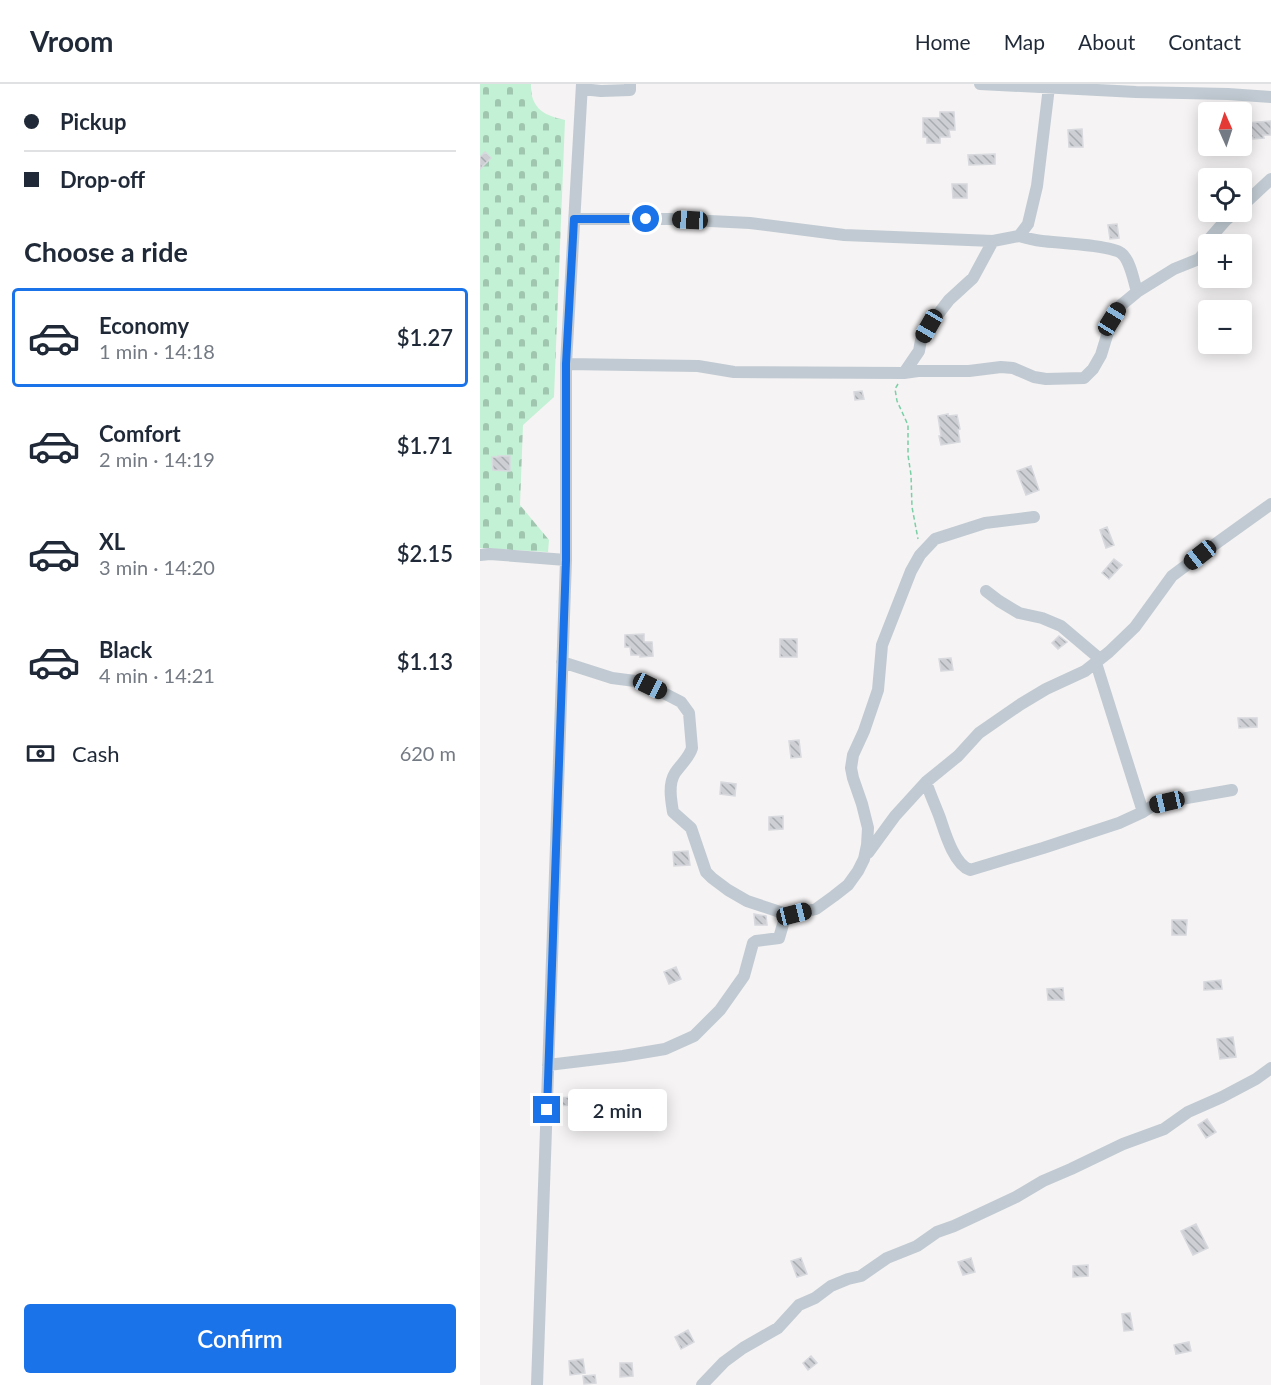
<!DOCTYPE html>
<html lang="en">
<head>
<meta charset="utf-8">
<style>
	body { margin:0; font-family:Lato,sans-serif; background:#f2f2f3; color:#1f2937; height:100vh; display:flex; flex-direction:column; font-size:22px; white-space:nowrap }
	* { box-sizing:border-box; margin:0 }
	p { font-size:20px; color:#747a83 }
	.icon { flex:none; width:33px; height:33px; fill:none; stroke:currentColor; stroke-width:2; stroke-linecap:round; stroke-linejoin:round }
	.map { position:relative; flex:1; overflow:hidden }
	.panel { display:flex; flex-direction:column; background:#fff; width:480px }
	.panel>* { flex:none }
	.top-card { display:grid; align-content:center; height:132px; padding:0 24px; background:#fff }
	.needle { width:39px; rotate:357deg }
	.tools { position:absolute; left:718px; top:18px; display:grid; gap:12px }
	.tools a { display:grid; place-items:center; width:54px; height:54px; border-radius:6px; background:#fff; box-shadow:0 3px 15px #0003; font-size:30px }
	.end { position:absolute; width:27px; height:27px; margin:-14px; border:8px solid #1a73e8; background:#fff; box-shadow:0 0 0 3px #fff }
	.from { border-radius:50% }
	.bubble { position:absolute; height:42px; border-radius:6px; background:#fff; box-shadow:0 3px 15px #0003; font-size:20px; font-weight:600; line-height:42px; text-align:center }
	.car { position:absolute; width:18px; height:36px; margin:-18px -9px; border-radius:8px; box-shadow:0 0 4px 2px #0007; background:linear-gradient(#222 24%,#8ab4d8 0 40%,#222 0 76%,#8ab4d8 0 86%,#222 0) }
	.top-card b { display:flex; align-items:center; gap:21px; height:57px; font-size:22px }
	.top-card b+b { border-top:2px solid #e0e1e3 }
	.top-card i { width:15px; height:15px; background:#1f2937 }
	ul { padding:0; list-style:none }
	li { display:flex; align-items:center; gap:18px; height:99px; margin:0 12px 9px; padding:0 12px; border:3px solid transparent; border-radius:6px }
	li div { flex:1 }
	li b { display:block; font-size:22px }
	li em { font-style:normal; font-weight:600 }
	li.current { border-color:#1a73e8 }
	li>.icon { width:54px; height:54px; stroke-width:1.5 }
	h2 { padding:0 24px; font-size:27px; line-height:72px }
	.pay { display:flex; align-items:center; gap:15px; height:66px; padding:0 24px; font-size:22px }
	.pay p { margin-inline-start:auto }
	.action { display:flex; gap:12px; margin-top:auto; padding:12px 24px }
	.action a { flex:1; height:69px; border-radius:6px; background:#1a73e8; color:#fff; font-size:24px; font-weight:600; line-height:69px; text-align:center }
	header { display:flex; align-items:center; gap:36px; box-sizing:border-box; height:84px; padding:0 30px; background:#fff; border-bottom:2px solid #e0e1e3 }
	header strong { font-size:28px }
	nav { display:flex; gap:33px; margin-inline-start:auto; font-size:21px }
	main { display:flex; flex:1; min-height:0 }
	.map>svg:first-child { display:block }
	.cemetery { fill:url(#cemetery-stones) }
	.building { fill:url(#building-back-hatch); stroke:#d7d9de; stroke-width:1.5 }
	.lines { fill:none; stroke-linecap:round; stroke-linejoin:round }
	.path { stroke:#7ad0a6; stroke-width:1.5; stroke-dasharray:4.5 3; stroke-linecap:butt }
	.minor { stroke:#c1cad2; stroke-width:12 }
	.route { stroke:#1a73e8; stroke-width:8 }
</style>
</head>
<body>
<header>
<strong>Vroom</strong>
<nav><a>Home</a><a>Map</a><a>About</a><a>Contact</a></nav>
</header>
<main>
<section class="panel">
<div class="top-card">
<b><i class="from"></i>Pickup</b>
<b><i></i>Drop-off</b>
</div>
<h2>Choose a ride</h2>
<ul>
<li class="current"><svg class="icon" aria-label="car" viewBox="0 0 24 24"><path d="M5 17H2v-5l4-1 3-4h7l3 4 3 1v5h-3M9 17h6M6 11h13"/><circle cx="7" cy="17" r="2"/><circle cx="17" cy="17" r="2"/></svg><div><b>Economy</b><p>1 min · 14:18</p></div><em>$1.27</em></li>
<li><svg class="icon" aria-label="car" viewBox="0 0 24 24"><path d="M5 17H2v-5l4-1 3-4h7l3 4 3 1v5h-3M9 17h6M6 11h13"/><circle cx="7" cy="17" r="2"/><circle cx="17" cy="17" r="2"/></svg><div><b>Comfort</b><p>2 min · 14:19</p></div><em>$1.71</em></li>
<li><svg class="icon" aria-label="car" viewBox="0 0 24 24"><path d="M5 17H2v-5l4-1 3-4h7l3 4 3 1v5h-3M9 17h6M6 11h13"/><circle cx="7" cy="17" r="2"/><circle cx="17" cy="17" r="2"/></svg><div><b>XL</b><p>3 min · 14:20</p></div><em>$2.15</em></li>
<li><svg class="icon" aria-label="car" viewBox="0 0 24 24"><path d="M5 17H2v-5l4-1 3-4h7l3 4 3 1v5h-3M9 17h6M6 11h13"/><circle cx="7" cy="17" r="2"/><circle cx="17" cy="17" r="2"/></svg><div><b>Black</b><p>4 min · 14:21</p></div><em>$1.13</em></li>
</ul>
<div class="pay"><svg class="icon" aria-label="cash" viewBox="0 0 24 24"><path d="M3 7h18v10H3z"/><circle cx="12" cy="12" r="2"/></svg>Cash<p>620 m</p></div>
<div class="action"><a>Confirm</a></div>
</section>
<div class="map">
<svg width="791" height="1301" viewBox="0 0 791 1301">
	<defs>
		<pattern id="cemetery-stones" width="16" height="16" patternUnits="userSpaceOnUse" patternTransform="scale(1.5)"><rect width="16" height="16" fill="#c3f1d5"/><path d="M2 7V4a2 2 0 0 1 4 0v3zM10 15v-3a2 2 0 0 1 4 0v3z" fill="#a0c6b0"/></pattern>
		<pattern id="building-back-hatch" width="6" height="6" patternUnits="userSpaceOnUse" patternTransform="scale(1.5)"><rect width="6" height="6" fill="#cdcfd5"/><path d="M-1 5l2 2M0 0l6 6M5-1l2 2" fill="none" stroke="#a8abb0"/></pattern>
	</defs>
	<rect width="100%" height="100%" fill="#f5f3f3"/>
	<path class="cemetery" d="M0,0H51C50,24 64,32 85,36L74,313L43,341L40,421L69,456L68,468L0,464Z"/>
	<path class="building" d="M460,28H474L475,46H469L470,53H460V59H447V53H443V34H460Z
		M791,37V51H783L784,54L773,55V53H767L766,39Z
		M602,45L603,63H589L588,46Z
		M5,68L11,74L0,85V73Z
		M515,70V80L489,81L488,71Z
		M472,100H487V114H473Z
		M637,140L639,154L630,155L628,141Z
		M729,227V251L720,231Z
		M382,307L384,315L375,316L374,308Z
		M468,330V332L477,331L480,345L478,346L480,358L461,361L459,352H461L458,332Z
		M18,372H30V387L13,386L12,373H18Z
		M551,382L559,406L546,411L537,387Z
		M627,443L634,461L626,464L620,446Z
		M634,475L642,481L629,495L622,489Z
		M164,550V558H172L173,572L160,573V571H151L150,563H145V551Z
		M579,552L587,558L578,565L572,559Z
		M300,555H317V573H300Z
		M471,574L473,586L461,587L459,575Z
		M758,634H777V643L759,644Z
		M319,656L321,673L311,674L309,657Z
		M241,698L256,700L255,712L240,710Z
		M303,732V745L289,746V733Z
		M208,767L210,781L194,782L193,768Z
		M274,830L286,832L287,841H275Z
		M692,836H707L706,851H692Z
		M196,883L201,895L189,900L184,888Z
		M741,896L742,905L724,906V898Z
		M583,904L584,916H568L567,905Z
		M753,953L756,973L740,975L737,955Z
		M92,1013V1021L78,1022V1014Z
		M727,1035L736,1048L726,1054L718,1041Z
		M716,1140L728,1164L713,1171L701,1147Z
		M321,1174L327,1190L317,1193L311,1177Z
		M491,1174L495,1188L483,1191L478,1178Z
		M608,1181V1192L593,1193V1182Z
		M650,1229L653,1246L644,1247L642,1230Z
		M208,1246L214,1258L201,1265L195,1253Z
		M709,1258L711,1267L696,1270L694,1261Z
		M331,1272L337,1279L328,1286L323,1279Z
		M103,1275L105,1289L90,1291L89,1277Z
		M140,1279H152L153,1292L140,1293Z
		M115,1291L116,1299L104,1300L103,1292Z"/>
	<g class="lines">
		<path class="path" d="M418,300L415,305L417,317L428,341V371L431,391L432,423L438,455"/>
		<path class="minor" d="M500,0L656,8L748,10L791,13
			M102,5L121,7L150,6V0
			M762,122L791,95
			M95,135H190L270,139L364,151L513,157
			M539,152C546,154 554,156 562,157C578,159 630,161 641,169C650,175 654,198 657,208
			M86,280L218,282L254,288L424,289L439,267L441,256L449,242L469,216L493,194L513,157L539,152L548,140L557,102L569,3
			M424,289L438,287H489L521,283L533,284L554,293L566,295L604,294L613,285L621,271L632,235L640,222L657,208L694,185L719,175L725,168L731,153L745,137L755,128
			M0,471L10,470L86,476
			M506,507L519,517L539,529L562,534L581,542L620,575
			M82,578L132,594L155,597L170,602L201,618L209,629L212,664C209,674 201,680 195,689C188,700 191,716 193,728L211,744L226,788L232,794L248,806L267,817L306,830H314L336,825L354,812L368,801L378,787L384,775L387,761L388,744L382,720L373,694L371,684L373,671L384,647L398,606L402,561L431,487L440,471L455,455L505,439L554,433
			M616,579L663,728
			M446,698C450,710 455,721 460,734C465,749 474,780 490,786L563,764L639,739L663,728L674,721L701,715L752,706
			M388,769L415,732L446,698L478,672L499,649L541,620L566,605L605,587L629,568L655,543L692,492L720,471L791,420
			M68,981L143,972L185,965L214,952L240,926L264,892L273,859L276,857L299,854L306,830
			M57,1301L86,476V280L102,0
			M222,1301L244,1278L263,1264L298,1244L319,1221L335,1214L351,1202L368,1195L381,1192L407,1174L437,1162L457,1148L474,1142L536,1113L563,1097L591,1085L643,1060L684,1045L708,1028L742,1013L776,995L791,984"/>
	</g>
	<g class="lines">
		<path class="route" d="M67,1026L86,476V280L94,135H166"/>
	</g>
</svg>
<div class="tools">
<a><svg class="needle" viewBox="-14 -14 28 28"><path d="M0-13l5 13h-10z" fill="#e53935"/><path d="M0 13l5-13h-10z" fill="#747a83"/></svg></a>
<a><svg class="icon" aria-label="locate" viewBox="0 0 24 24"><circle cx="12" cy="12" r="6"/><path d="M12 2v4M12 18v4M2 12h4M18 12h4"/></svg></a>
<a>+</a>
<a>−</a>
</div>
<i class="end from" style="left:166px;top:135px"></i>
<i class="end" style="left:67px;top:1026px"></i>
<div class="bubble" style="left:88px;top:1005px;width:99px">2 min</div>
<i class="car" style="left:210px;top:136px;rotate:273deg"></i>
<i class="car" style="left:632px;top:235px;rotate:32deg"></i>
<i class="car" style="left:449px;top:242px;rotate:210deg"></i>
<i class="car" style="left:720px;top:471px;rotate:232deg"></i>
<i class="car" style="left:170px;top:602px;rotate:116deg"></i>
<i class="car" style="left:687px;top:718px;rotate:257deg"></i>
<i class="car" style="left:314px;top:830px;rotate:76deg"></i>
</div>
</main>
</body>
</html>
